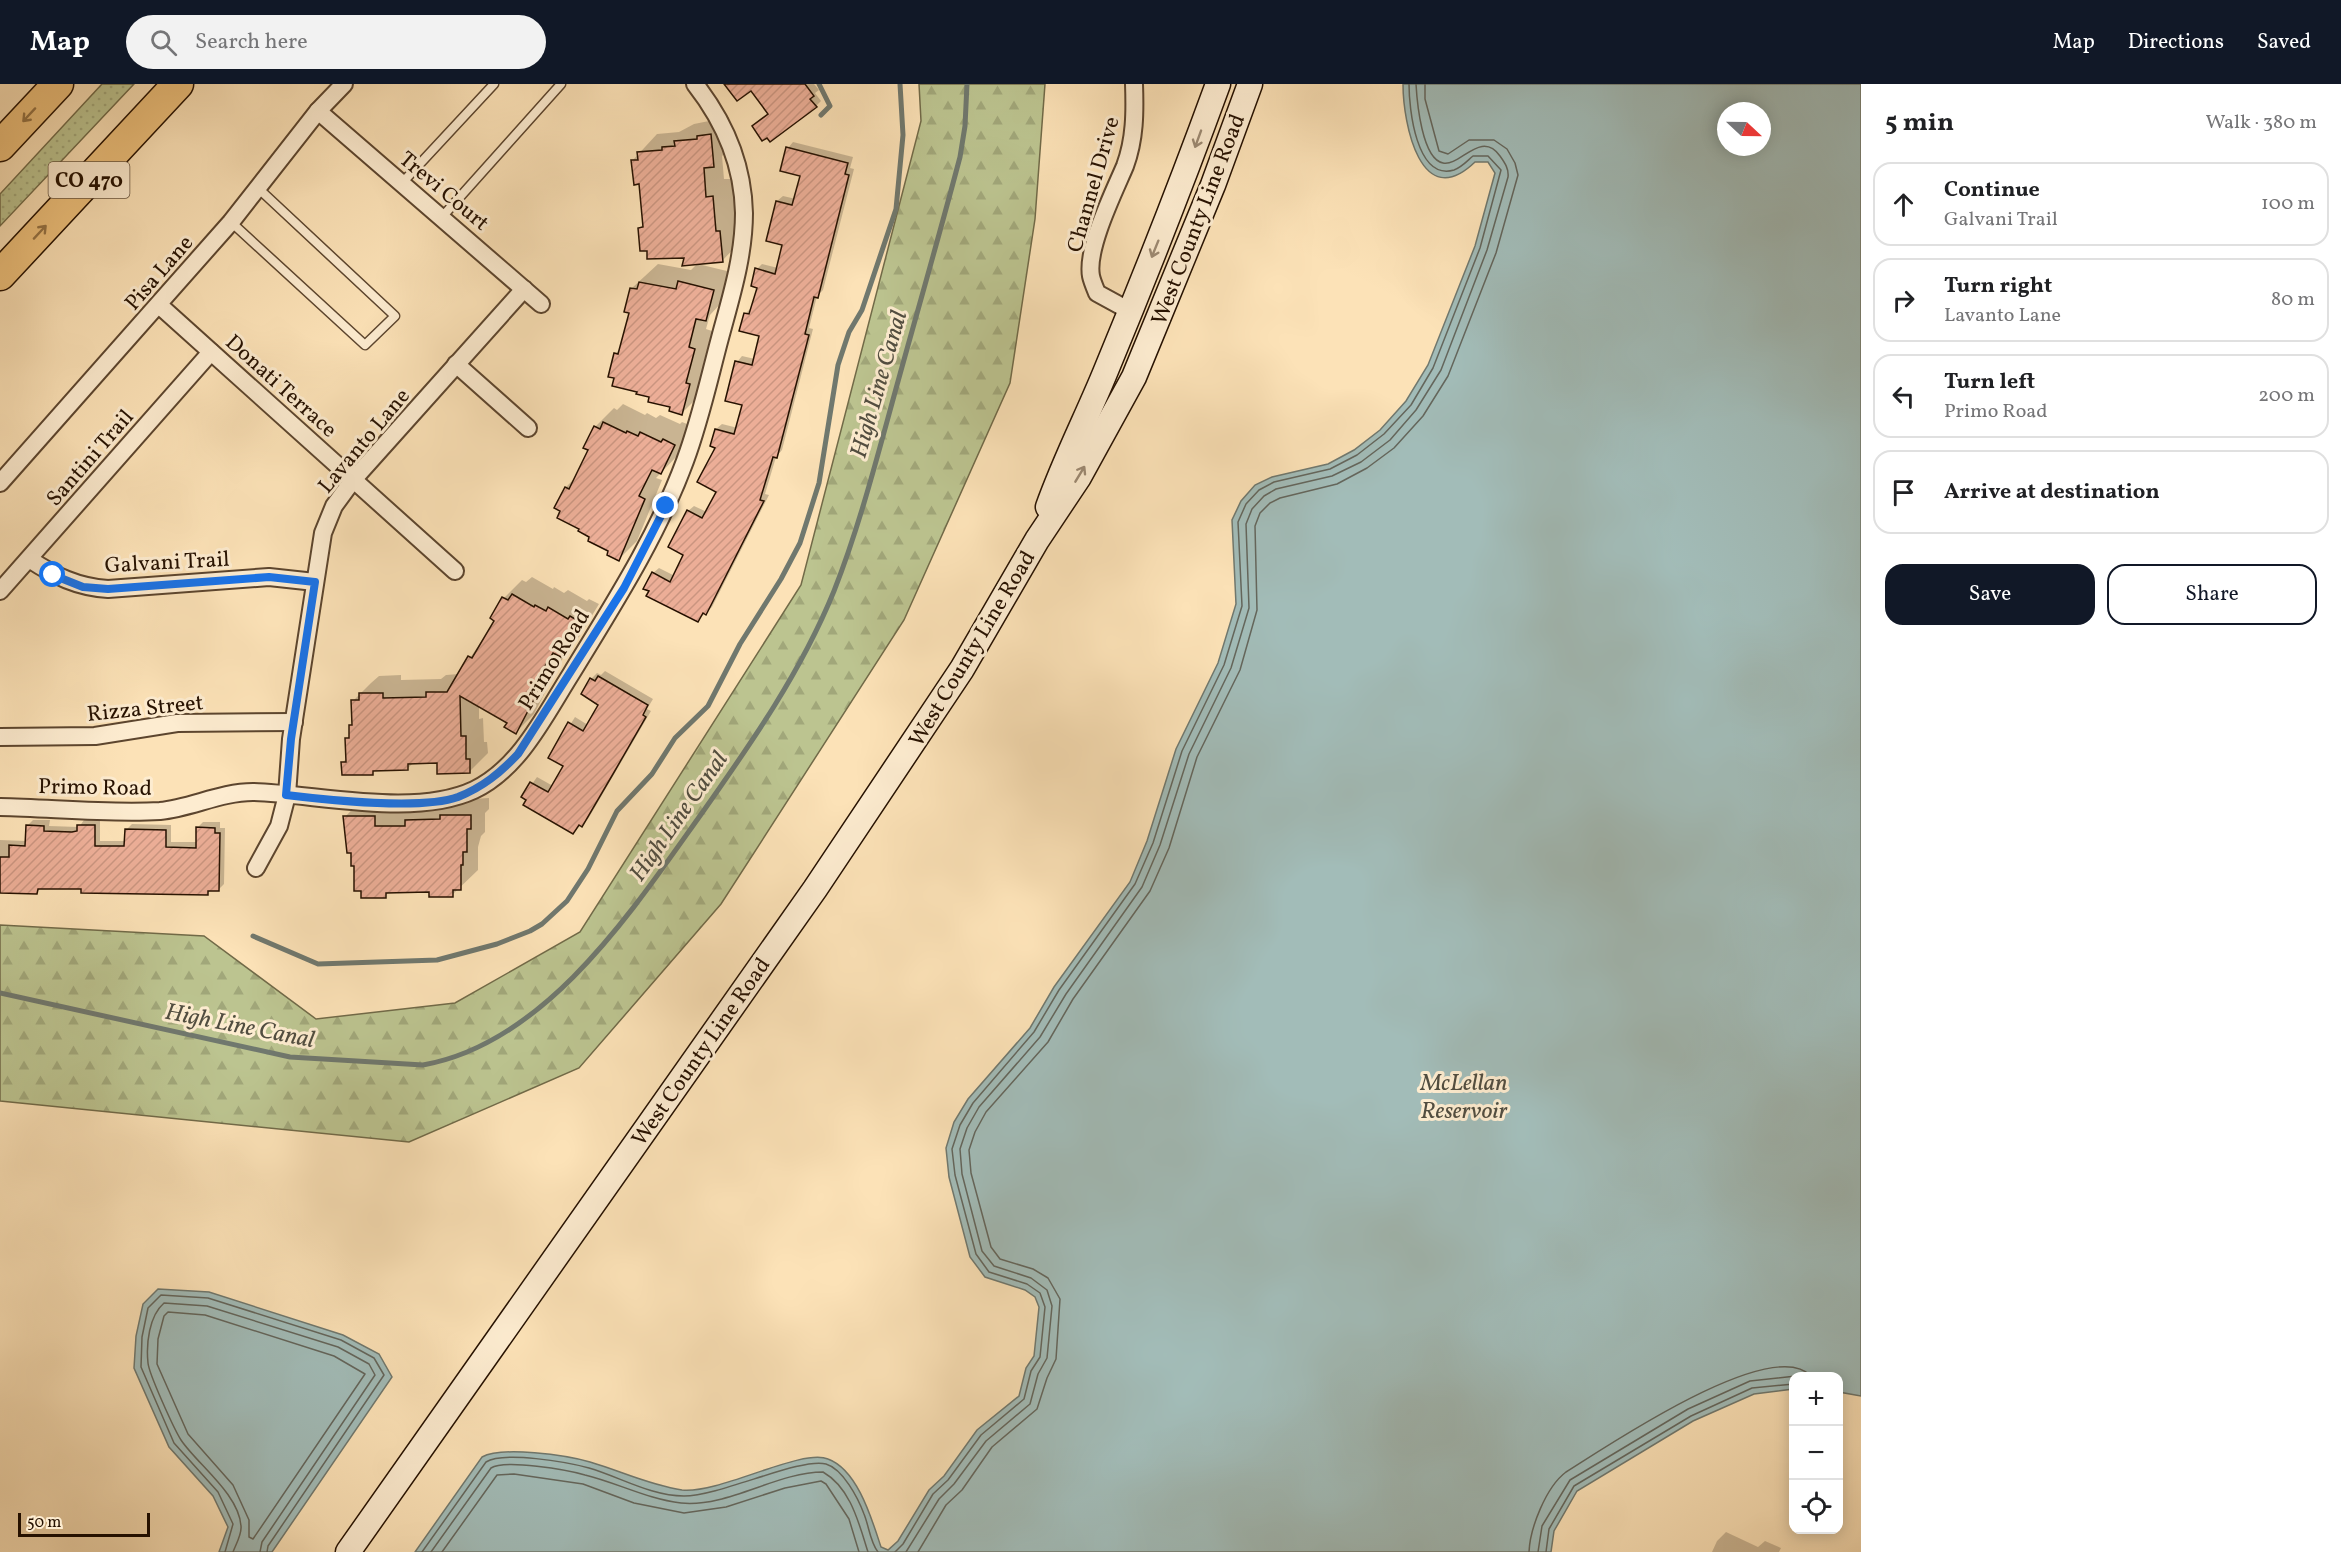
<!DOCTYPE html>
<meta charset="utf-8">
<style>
:root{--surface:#fff;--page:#f2f2f2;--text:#202124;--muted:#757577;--line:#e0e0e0;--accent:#111827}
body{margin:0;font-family:Vollkorn,serif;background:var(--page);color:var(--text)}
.controls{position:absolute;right:18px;bottom:18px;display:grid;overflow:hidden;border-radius:12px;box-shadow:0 3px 15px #0003}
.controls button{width:54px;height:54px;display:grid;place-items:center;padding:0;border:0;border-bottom:2px solid var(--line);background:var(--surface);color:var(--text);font:30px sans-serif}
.compass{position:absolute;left:1717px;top:18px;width:54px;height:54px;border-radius:50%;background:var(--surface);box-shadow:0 3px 15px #0003;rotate:112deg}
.scale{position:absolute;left:18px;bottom:15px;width:132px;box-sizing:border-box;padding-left:6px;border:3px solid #261100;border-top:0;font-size:16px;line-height:21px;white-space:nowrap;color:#261100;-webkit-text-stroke:4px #fdecd0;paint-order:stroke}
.stop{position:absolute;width:18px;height:18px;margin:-14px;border:4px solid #1a73e8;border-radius:50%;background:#fff}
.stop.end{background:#1a73e8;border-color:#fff;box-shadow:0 2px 6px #0008}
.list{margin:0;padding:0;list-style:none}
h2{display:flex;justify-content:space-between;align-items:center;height:78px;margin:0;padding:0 24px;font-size:26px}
h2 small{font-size:20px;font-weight:400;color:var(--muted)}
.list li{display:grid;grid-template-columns:39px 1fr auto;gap:18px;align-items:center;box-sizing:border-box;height:84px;margin:0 12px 12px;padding:0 12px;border:2px solid var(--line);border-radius:18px}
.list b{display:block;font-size:22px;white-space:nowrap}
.list p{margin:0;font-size:20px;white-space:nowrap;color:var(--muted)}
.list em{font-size:20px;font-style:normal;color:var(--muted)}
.actions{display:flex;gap:12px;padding:18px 24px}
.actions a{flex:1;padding:14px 0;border:2px solid var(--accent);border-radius:18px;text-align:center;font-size:21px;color:var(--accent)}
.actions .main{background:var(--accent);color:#fff}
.icon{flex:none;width:33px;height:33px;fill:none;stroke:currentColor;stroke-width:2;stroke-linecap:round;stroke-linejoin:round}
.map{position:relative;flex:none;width:1861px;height:1468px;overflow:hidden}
header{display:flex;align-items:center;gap:36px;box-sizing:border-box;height:84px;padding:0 30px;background:var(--accent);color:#fff}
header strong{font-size:28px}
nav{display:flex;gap:33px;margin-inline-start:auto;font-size:21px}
.search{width:420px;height:54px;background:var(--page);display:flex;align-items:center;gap:15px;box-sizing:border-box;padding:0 21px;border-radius:33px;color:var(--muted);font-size:22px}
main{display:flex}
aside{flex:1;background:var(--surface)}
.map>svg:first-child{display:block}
.grass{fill:url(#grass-dots);stroke:#716a48;stroke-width:1.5}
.forest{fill:url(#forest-firs);stroke:#716a48;stroke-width:1.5}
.water{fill:#a2bcb8;stroke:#70786e;stroke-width:1.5;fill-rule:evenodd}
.shadow{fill:#0003}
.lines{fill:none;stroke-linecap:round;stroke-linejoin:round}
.shore{stroke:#64665c;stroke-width:1.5}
.stream{stroke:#70786e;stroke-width:5}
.building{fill:url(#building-hatch);stroke:#261100;stroke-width:1.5}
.lane-casing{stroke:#5c452e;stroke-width:11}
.street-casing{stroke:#5c452e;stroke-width:20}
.secondary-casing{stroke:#261100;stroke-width:27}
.highway-casing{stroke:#261100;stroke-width:33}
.lane{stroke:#fdecd0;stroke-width:8}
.street{stroke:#fdecd0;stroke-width:16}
.secondary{stroke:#fdecd0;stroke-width:24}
.highway{stroke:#eec17c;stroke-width:30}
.oneway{stroke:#947244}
.oneway2{stroke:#9c8972}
.route{stroke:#1a73e8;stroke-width:8}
.labels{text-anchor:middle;stroke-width:6;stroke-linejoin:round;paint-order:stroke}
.shield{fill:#fdecd0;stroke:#66533e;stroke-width:1.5}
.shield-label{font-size:21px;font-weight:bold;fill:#261100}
.street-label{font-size:22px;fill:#261100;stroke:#fdecd0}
.water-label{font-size:24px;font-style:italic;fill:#514d40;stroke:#fdecd0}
</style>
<header>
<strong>Map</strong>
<div class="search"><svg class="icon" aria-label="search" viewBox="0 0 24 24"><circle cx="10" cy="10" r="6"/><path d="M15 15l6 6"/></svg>Search here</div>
<nav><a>Map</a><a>Directions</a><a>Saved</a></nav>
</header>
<main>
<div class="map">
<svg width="1861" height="1468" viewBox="0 0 1861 1468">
<defs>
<pattern id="grass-dots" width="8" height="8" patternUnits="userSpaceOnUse" patternTransform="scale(1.5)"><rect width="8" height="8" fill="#bcc490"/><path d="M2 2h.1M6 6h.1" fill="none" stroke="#a1a77a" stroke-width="1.8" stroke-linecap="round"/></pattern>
<pattern id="forest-firs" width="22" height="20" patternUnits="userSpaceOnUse" patternTransform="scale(1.5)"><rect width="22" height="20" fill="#bcc490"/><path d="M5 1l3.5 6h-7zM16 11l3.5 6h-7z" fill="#a1a77a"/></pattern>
<pattern id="building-hatch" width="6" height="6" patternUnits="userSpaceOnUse" patternTransform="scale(1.5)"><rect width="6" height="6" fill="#ecae97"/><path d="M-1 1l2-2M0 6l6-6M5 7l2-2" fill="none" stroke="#ca9580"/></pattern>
</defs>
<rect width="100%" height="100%" fill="#fce2b7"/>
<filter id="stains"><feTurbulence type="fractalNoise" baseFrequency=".00333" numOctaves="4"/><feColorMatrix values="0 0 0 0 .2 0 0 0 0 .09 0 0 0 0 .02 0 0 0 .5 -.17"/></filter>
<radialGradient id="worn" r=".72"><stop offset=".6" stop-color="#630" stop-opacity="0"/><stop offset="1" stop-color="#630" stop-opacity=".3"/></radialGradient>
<polygon class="grass" points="102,0 134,0 0,142 0,110"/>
<polygon class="forest" points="919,0 1045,0 1035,135 1010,299 904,536 721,820 579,984 409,1058 0,1017 0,841 204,852 316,935 455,919 580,848 801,501 921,37"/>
<g class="water">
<path d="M 1403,0 L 1861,0 L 1861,1312 L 1839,1308 L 1838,1292 L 1794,1292 L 1793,1305 L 1754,1310 L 1693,1337 L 1577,1407 L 1554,1447 L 1551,1468 L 415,1468 L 482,1373 C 502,1362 566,1371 590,1378 C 621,1387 649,1401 682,1406 C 720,1410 801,1364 828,1375 C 858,1386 872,1436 881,1463 L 888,1466 L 898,1457 L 929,1406 L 944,1392 L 977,1346 L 1019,1312 L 1026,1284 L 1034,1272 L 1039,1223 L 1035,1213 L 1025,1206 L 985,1193 L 970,1173 L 949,1093 L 946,1064 L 954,1038 L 968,1015 L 1030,944 L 1054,903 L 1130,798 L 1147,757 L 1176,665 L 1218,579 L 1236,520 L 1232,436 L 1241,417 L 1255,401 L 1272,393 L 1328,380 L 1354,366 L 1380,346 L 1406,317 L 1428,281 L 1475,162 L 1495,89 L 1488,78 L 1475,78 C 1421,130 1403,40 1403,0 ZM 1726,27 L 1762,27 L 1762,63 L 1726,63 Z"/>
<polygon points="158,1205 209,1208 343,1251 379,1270 392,1293 272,1468 219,1468 228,1443 213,1412 169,1363 134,1284 136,1252 143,1220"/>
</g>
<g class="shadow">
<polygon points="726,0 814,0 819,6 815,9 821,17 816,22 769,29 751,4"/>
<polygon points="729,33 731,63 722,72 724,95 731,95 740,158 722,177 698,180 731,188 723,217 710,231 706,245 712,247 703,281 707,282 700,311 682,329 651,312 615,270 622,264 631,228 632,204 658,180 691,186 698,179 686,172 648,165 639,144 644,140 640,99 633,76 657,50 679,48 694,40"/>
<polygon points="793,58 853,73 850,84 854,85 823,206 817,212 809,244 813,245 782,366 776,373 765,410 769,411 712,523 698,536 653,489 659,484 675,492 685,471 688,427 694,422 707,428 718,407 716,345 722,340 738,344 744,320 737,278 742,272 755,275 761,251 746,229 751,224 758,202 757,185 762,180 778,184 784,160 768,156 777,117 783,112 796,115 802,91 788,64"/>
<polygon points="623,320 645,331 647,329 656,334 660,331 680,340 682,338 692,342 679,370 656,394 662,396 637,457 619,475 591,452 559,434 566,403 576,393 590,365 585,363 595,343 614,324 617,326"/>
<polygon points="532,493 553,505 554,503 564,509 568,506 587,517 589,515 599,520 579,553 562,570 564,572 534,630 516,648 509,639 479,621 479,635 483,634 484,658 487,658 488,669 469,688 438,678 414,678 407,685 376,685 372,689 343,678 347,674 347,655 351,651 353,639 353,617 371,599 379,592 401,591 401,596 441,595 446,591 459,590 496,536 504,514 522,496 526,498"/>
<polygon points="605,587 653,615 647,625 651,627 588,735 573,748 523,713 537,693 553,702 565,682 550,673 575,633 588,641 601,620 591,595 597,589 601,591"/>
<polygon points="363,714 424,718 489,714 489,725 485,729 485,748 481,752 478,763 478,786 452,811 430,807 390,807 385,812 353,767 345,733"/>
<polygon points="33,736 50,736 49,742 79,743 84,736 100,736 100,757 126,757 126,746 132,740 171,741 171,758 197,758 197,744 203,738 220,738 220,744 225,744 224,800 218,806 211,806 207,810 83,804 41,804 37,808 0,807 0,739 0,756 27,757 27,742"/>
<polygon points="1726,1448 1758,1463 1765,1457 1781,1464 1779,1468 1712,1468 1717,1457"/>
</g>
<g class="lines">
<g class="shore">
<polygon points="168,1228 205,1231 334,1272 365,1290 253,1455 249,1453 249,1436 233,1401 188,1350 157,1280 158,1255 164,1232"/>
<polyline points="225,1468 233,1440 218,1408 174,1359 141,1283 142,1253 148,1224 161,1211 208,1214 341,1256 374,1274 384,1291 268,1462 267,1468"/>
<path d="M 233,1468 C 236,1460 242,1450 241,1442 C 239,1410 197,1380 181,1356 C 174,1345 149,1290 148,1279 C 146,1260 149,1232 164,1219 L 207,1222 L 338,1263 L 369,1280 L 375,1291 L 262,1458 L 260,1468"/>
<path d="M 422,1468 L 486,1378 C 504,1367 567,1378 589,1384 C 620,1393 651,1412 684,1412 C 720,1412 801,1373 826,1380 C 843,1385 858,1414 864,1430 C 869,1442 870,1458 878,1468"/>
<path d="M 431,1468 L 491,1384 C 505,1375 568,1386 585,1391 C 618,1399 647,1415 681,1419 C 727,1424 777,1388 823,1388 C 851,1404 859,1440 868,1468"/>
<polyline points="442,1468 497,1391 514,1390 583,1400 634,1419 684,1429 726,1423 785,1404 821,1397 826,1400 849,1435 859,1468"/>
<path d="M 895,1468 L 903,1460 L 933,1410 L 948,1396 L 981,1351 L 1024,1315 L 1031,1287 L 1040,1273 L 1045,1223 L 1040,1209 L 1027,1200 L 989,1188 L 976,1170 L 955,1091 L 952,1065 L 960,1041 L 973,1019 L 1034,948 L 1059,906 L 1135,800 L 1153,759 L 1182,667 L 1224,581 L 1242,522 L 1238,438 L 1246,420 L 1259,406 L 1274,398 L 1330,385 L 1357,371 L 1384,350 L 1411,321 L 1433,284 L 1480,164 L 1501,86 L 1488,72 L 1473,72 C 1467,77 1462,83 1454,86 C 1416,97 1409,24 1409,0"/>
<path d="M 906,1468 L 939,1415 L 954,1400 L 986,1357 L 1030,1320 L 1038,1290 L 1047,1274 L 1052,1222 L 1047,1206 L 1031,1194 L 994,1182 L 982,1167 L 962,1090 L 960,1065 L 967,1044 L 979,1023 L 1040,953 L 1066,910 L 1142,803 L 1160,761 L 1189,670 L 1231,584 L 1249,524 L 1246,440 L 1252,425 L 1264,412 L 1276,405 L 1332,392 L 1361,378 L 1390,356 L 1416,326 L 1441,286 L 1487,166 L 1508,93 C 1509,85 1505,79 1500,72 C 1481,45 1460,83 1443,79 C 1422,75 1417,18 1416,0"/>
<polyline points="918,1468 946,1421 962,1406 992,1363 1037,1325 1047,1294 1056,1275 1060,1215 1048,1194 1033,1185 1000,1175 991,1163 971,1089 969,1066 975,1048 986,1028 1048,958 1073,915 1150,807 1169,764 1197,673 1240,586 1257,526 1255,442 1260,429 1270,419 1280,414 1337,400 1367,384 1394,364 1423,332 1448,292 1496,169 1518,91 1515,79 1507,65 1494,56 1469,56 1448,70 1439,67 1425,15 1425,0"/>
<path d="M 1529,1468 C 1530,1444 1546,1403 1566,1388 C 1606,1363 1772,1250 1811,1292"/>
<polyline points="1538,1468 1542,1442 1570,1396 1688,1325 1750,1297 1796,1292"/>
<polyline points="1546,1468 1549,1445 1574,1402 1691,1332 1752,1304 1794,1300"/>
</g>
<g class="stream">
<polyline points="819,0 830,22 821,31"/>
<polyline points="253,852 318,880 437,876 497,860 530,847 542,840 567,817 588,785 617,727 652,690 675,654 708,622 740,560 781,495 800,459 819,399 838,281 849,248 862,226 896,125 903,51 900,0"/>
<path d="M 0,909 L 290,973 L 423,981 C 547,959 634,824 702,729 C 752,658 801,588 834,507 C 860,441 878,370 897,301 C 918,225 940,149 960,73 L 965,42 L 967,0"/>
</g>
</g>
<g class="building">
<polygon points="724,0 805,0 814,12 810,15 817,23 770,58 767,54 762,57 752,42 768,30 751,7 737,17"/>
<polygon points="711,50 714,83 704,84 706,113 713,112 716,147 720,147 723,178 682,182 684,174 647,175 647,167 640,167 638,144 643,143 639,100 634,101 631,76 638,76 637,68 662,66 662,63 675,62 674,57 697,55 697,52"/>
<polygon points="786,63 848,79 845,90 849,91 818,214 814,213 805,250 809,251 777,374 773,373 760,416 764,417 706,531 703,529 698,538 646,512 649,507 643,505 652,488 670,498 683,471 668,463 687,426 702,434 716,408 697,398 715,364 710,362 715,345 734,350 742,321 725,317 735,277 752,281 759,252 739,247 744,229 749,230 757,204 751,202 755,184 775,190 782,161 766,157 776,117 792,121 800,92 780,87"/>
<polygon points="678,197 714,206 706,237 696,235 689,263 695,265 686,299 690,300 682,331 669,327 670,323 648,318 649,313 636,310 637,308 612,302 614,294 608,293 614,269 618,270 629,229 624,228 630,204 637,205 639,198 676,205"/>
<polygon points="603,338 626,349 627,347 638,352 640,348 661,358 663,355 675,361 661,390 652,386 639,412 645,415 619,477 607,471 608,467 588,457 589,453 578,447 579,445 557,434 560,427 554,424 565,403 569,405 588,366 583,364 594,342 600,345"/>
<polygon points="512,510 534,523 535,521 546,527 548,523 568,535 570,532 582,539 561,573 553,569 542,587 547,590 516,650 504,643 507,639 460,612 461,652 466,652 466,675 470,675 470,689 437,690 437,679 408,680 408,686 373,687 373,691 342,691 341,678 346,678 345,654 349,654 349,641 352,641 351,616 359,616 359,609 383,609 383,614 426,613 426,608 447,608 468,572 472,574 494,537 490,534 502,513 508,516"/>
<polygon points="598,592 648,621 643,631 646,633 613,690 582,743 579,741 573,750 523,721 526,716 521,713 530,698 548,708 563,682 548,674 568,638 583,647 598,621 581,610 590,594 595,597"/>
<polygon points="440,731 471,731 471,745 467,745 467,768 463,768 463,781 461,781 461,806 453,806 453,813 429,813 429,808 386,809 386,814 361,814 361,807 354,807 354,782 351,782 351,769 347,769 343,732 375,732 375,742 405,742 405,736 440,735"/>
<polygon points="26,741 44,742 44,747 72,748 77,747 77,741 95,741 95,762 124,762 125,745 166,746 166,763 196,764 196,743 215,744 215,749 220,749 219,807 208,807 208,811 81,809 81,805 38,805 37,810 0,809 0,773 9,773 9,761 25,762"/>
</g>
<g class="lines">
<defs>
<g id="lane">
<polyline points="402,99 494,0"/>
<polyline points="442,133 561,0"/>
<polyline points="231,138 365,261 395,232 259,105"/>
</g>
<g id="street">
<polyline points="318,27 541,220"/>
<polyline points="159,221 455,487"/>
<path d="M 1130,227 L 1097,209 C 1095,204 1092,197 1091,192 C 1086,164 1114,108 1125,82 C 1135,55 1135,28 1134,0"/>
<polyline points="456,280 528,344"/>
<polyline points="0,399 231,138 318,27 344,0"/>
<path d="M 29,475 C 55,492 77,503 108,505 L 269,493 L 315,498"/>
<polyline points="0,507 211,268"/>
<polyline points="0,653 95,652 177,639 294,638"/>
<path d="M 0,723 C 52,724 107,730 160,727 C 191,724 221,708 253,708 C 318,710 414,734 474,706 C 520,684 545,631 571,590 C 613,521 657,453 685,377 C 700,337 709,295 720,254 C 731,213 744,172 744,129 C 743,81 724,37 695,0"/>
<polyline points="256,784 279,742 287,711 291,655 323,449 334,422 353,396 524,205"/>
</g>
<g id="secondary">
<path d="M 1048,423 C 1065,375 1088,331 1107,284 C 1146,190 1183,96 1218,0"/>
<polyline points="348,1468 815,805 962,585 1037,456 1079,393 1134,293 1213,101 1250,0"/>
</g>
<g id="highway">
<polyline points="0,62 58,0"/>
<polyline points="0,191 178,0"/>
</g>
</defs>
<use href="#lane" class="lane-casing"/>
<use href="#street" class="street-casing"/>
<use href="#secondary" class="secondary-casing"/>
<use href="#highway" class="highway-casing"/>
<use href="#lane" class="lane"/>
<use href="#street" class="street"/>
<use href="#secondary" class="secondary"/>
<use href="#highway" class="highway"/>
</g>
<defs><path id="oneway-shaft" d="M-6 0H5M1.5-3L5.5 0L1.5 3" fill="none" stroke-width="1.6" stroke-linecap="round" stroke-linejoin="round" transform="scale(1.5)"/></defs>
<g class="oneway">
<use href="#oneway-shaft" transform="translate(29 31) rotate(133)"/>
<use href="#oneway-shaft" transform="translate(40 148) rotate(-47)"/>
</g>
<g class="oneway2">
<use href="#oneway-shaft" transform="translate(1198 55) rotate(110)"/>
<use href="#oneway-shaft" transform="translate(1155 165) rotate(112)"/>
<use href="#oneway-shaft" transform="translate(1080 390) rotate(-59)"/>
</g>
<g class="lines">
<path class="route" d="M 53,491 L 83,503 L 108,505 L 269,493 L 315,498 L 291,655 L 286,711 C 327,716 422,726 458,713 C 483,703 500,689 518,670 L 624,504 L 666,422"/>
</g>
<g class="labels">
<rect class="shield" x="48.5" y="78" width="81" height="36" rx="4.5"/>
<g class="shield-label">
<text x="89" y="103">CO 470</text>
</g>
<g class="street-label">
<text transform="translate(1092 100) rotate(-74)" y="8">Channel Drive</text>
<text transform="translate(445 106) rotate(40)" y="8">Trevi Court</text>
<text transform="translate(1197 135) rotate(-69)" y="8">West County Line Road</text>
<text transform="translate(158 188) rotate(-49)" y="8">Pisa Lane</text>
<text transform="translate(282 301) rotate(42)" y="8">Donati Terrace</text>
<text transform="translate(363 356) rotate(-50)" y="8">Lavanto Lane</text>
<text transform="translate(89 373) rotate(-49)" y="8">Santini Trail</text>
<text transform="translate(167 477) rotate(-3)" y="8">Galvani Trail</text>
<text transform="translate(971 564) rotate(-59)" y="8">West County Line Road</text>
<text transform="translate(553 575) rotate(-58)" y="8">Primo Road</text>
<text transform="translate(145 623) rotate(-6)" y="8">Rizza Street</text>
<text transform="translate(95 702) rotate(1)" y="8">Primo Road</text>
<text transform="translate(700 967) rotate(-55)" y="8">West County Line Road</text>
</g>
<g class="water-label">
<text transform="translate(878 300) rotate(-74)" y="8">High Line Canal</text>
<text transform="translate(678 732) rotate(-55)" y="8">High Line Canal</text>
<text transform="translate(240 941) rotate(11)" y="8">High Line Canal</text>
<text x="1464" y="1006">McLellan<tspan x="1464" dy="28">Reservoir</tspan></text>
</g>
</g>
<rect width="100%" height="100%" filter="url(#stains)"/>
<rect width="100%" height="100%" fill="url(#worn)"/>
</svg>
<div class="controls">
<button>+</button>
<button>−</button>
<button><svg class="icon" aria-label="locate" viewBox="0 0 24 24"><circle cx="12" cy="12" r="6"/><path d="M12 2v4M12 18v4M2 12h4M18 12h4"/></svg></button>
</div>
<svg class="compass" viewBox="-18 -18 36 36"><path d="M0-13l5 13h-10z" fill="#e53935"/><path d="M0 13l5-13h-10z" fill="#757577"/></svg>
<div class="scale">50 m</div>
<div class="stop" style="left:53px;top:491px"></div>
<div class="stop end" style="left:666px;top:422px"></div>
</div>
<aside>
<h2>5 min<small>Walk · 380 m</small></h2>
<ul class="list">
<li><svg class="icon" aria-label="ahead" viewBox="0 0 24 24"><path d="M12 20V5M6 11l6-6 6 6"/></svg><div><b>Continue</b><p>Galvani Trail</p></div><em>100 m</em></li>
<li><svg class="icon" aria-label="right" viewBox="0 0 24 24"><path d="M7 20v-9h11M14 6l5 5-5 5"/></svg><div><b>Turn right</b><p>Lavanto Lane</p></div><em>80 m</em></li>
<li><svg class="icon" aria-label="left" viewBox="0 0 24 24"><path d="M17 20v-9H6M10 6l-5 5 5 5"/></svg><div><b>Turn left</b><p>Primo Road</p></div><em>200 m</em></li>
<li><svg class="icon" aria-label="arrive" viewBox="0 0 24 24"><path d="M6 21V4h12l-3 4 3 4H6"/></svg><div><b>Arrive at destination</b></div></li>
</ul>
<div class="actions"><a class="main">Save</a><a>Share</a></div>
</aside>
</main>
